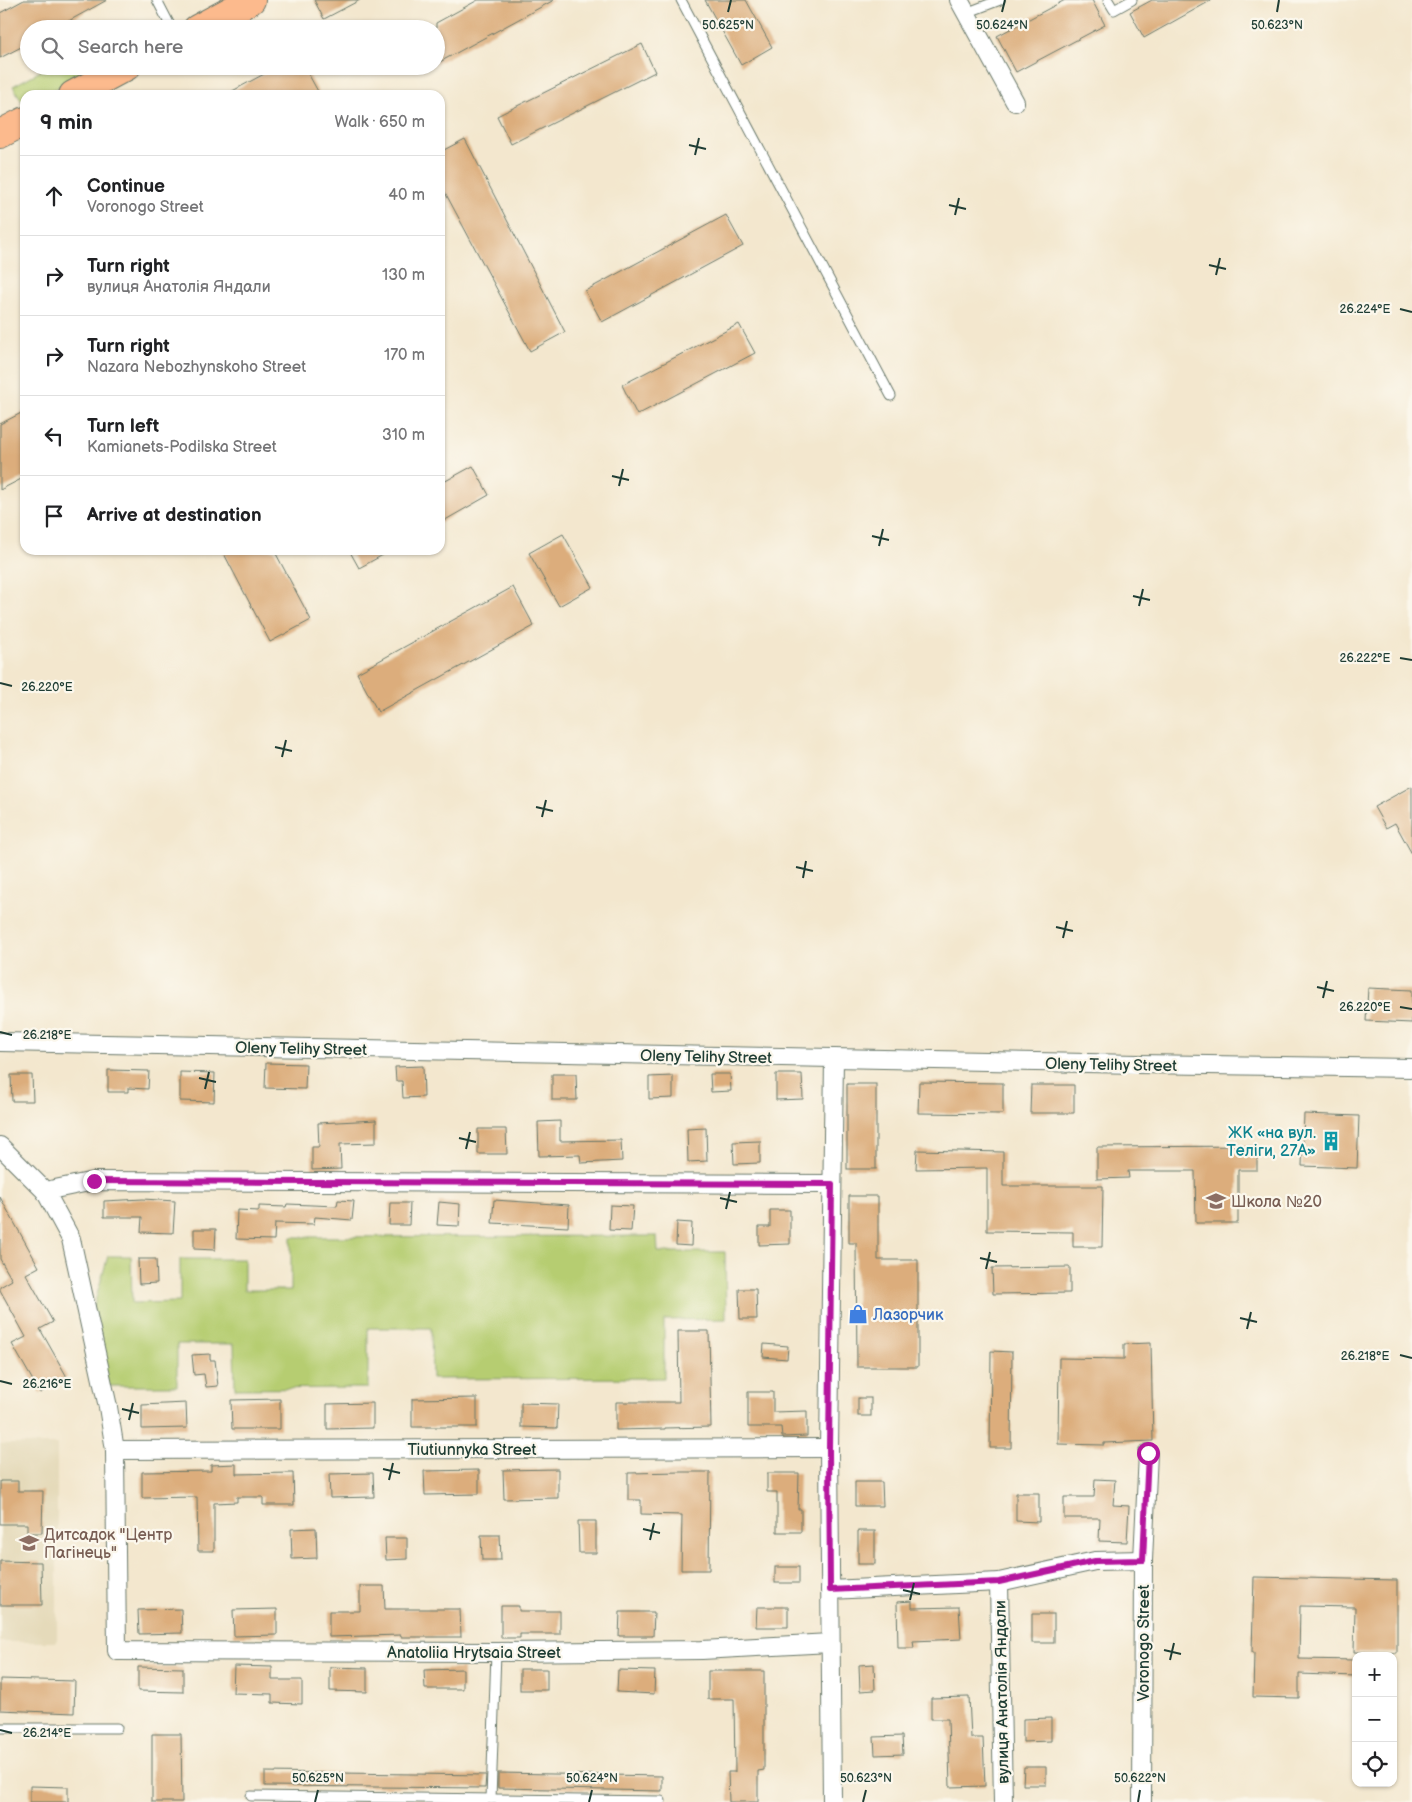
<!DOCTYPE html>
<meta charset="utf-8">
<style>
:root{--surface:#fff;--page:#f2f2f2;--text:#202124;--muted:#757577;--line:#e0e0e0}
body{margin:0;font-family:"Balsamiq Sans",sans-serif;background:var(--page);color:var(--text)}
.controls{position:absolute;right:15px;bottom:15px;display:grid;overflow:hidden;border-radius:10px;box-shadow:0 1px 4px #0004}
.controls button{width:45px;height:45px;display:grid;place-items:center;padding:0;border:0;border-bottom:1px solid var(--line);background:var(--surface);color:var(--text);font:25px sans-serif}
.stop{position:absolute;width:15px;height:15px;margin:-11px;border:4px solid #b5179e;border-radius:50%;background:#fff}
.stop.end{background:#b5179e;border-color:#fff;box-shadow:0 1px 5px #0008}
.list{margin:0;padding:0;list-style:none}
h2{display:flex;justify-content:space-between;align-items:center;height:65px;margin:0;padding:0 20px;font-size:21px}
h2 small{font-size:16px;font-weight:400;color:var(--muted)}
.list li{display:grid;grid-template-columns:32px 1fr auto;gap:15px;align-items:center;box-sizing:border-box;height:80px;padding:0 20px;border-top:1px solid var(--line)}
.list b{display:block;font-size:19px;white-space:nowrap}
.list p{margin:0;font-size:16px;white-space:nowrap;color:var(--muted)}
.list em{font-size:16px;font-style:normal;color:var(--muted)}
.icon{flex:none;width:28px;height:28px;fill:none;stroke:currentColor;stroke-width:2;stroke-linecap:round;stroke-linejoin:round}
.map{position:relative;flex:none;width:1412px;height:1802px;overflow:hidden}
.search{position:absolute;background:var(--surface);box-shadow:0 1px 4px #0004;left:20px;top:20px;width:425px;height:55px;display:flex;align-items:center;gap:12px;box-sizing:border-box;padding:0 18px;border-radius:28px;color:var(--muted);font-size:19px}
.panel{position:absolute;background:var(--surface);box-shadow:0 1px 4px #0004;left:20px;top:90px;width:425px;height:465px;border-radius:15px}
.map>svg:first-child{display:block}
.built{fill:#e5daba}
.green{fill:#b6cd71;stroke:#6a8552}
.building{fill:#dcad7b}
.lines{fill:none;stroke-linecap:round;stroke-linejoin:round}
.lane-casing{stroke:#69786a;stroke-width:11}
.street-casing{stroke:#69786a;stroke-width:20}
.primary-casing{stroke:#69786a;stroke-width:30}
.lane{stroke:#fff;stroke-width:9}
.street{stroke:#fff;stroke-width:18}
.primary{stroke:#fcba8d;stroke-width:28}
.route{stroke:#b5179e;stroke-width:6}
.ticks{fill:none;stroke:#1f3d34;stroke-width:2}
.labels{text-anchor:middle;stroke-width:4.5;stroke-linejoin:round;paint-order:stroke}
.street-label{font-size:16px;fill:#1f3d34;stroke:#fbf7ec}
.culture-label{font-size:16px;fill:#0d838f;stroke:#fbf7ec;text-anchor:end}
.education-label{font-size:16px;fill:#785e54;stroke:#fbf7ec;text-anchor:start}
.shop-label{font-size:16px;fill:#366cbe;stroke:#fbf7ec;text-anchor:start}
.ticks-label{font-size:12px;text-anchor:middle;fill:#1f3d34;stroke:#fbf7ec;stroke-width:4.5;stroke-linejoin:round;paint-order:stroke}
</style>
<div class="map">
<svg width="1412" height="1802" viewBox="0 0 1412 1802">
<rect width="100%" height="100%" fill="#fbf7ec"/>
<filter id="ink" filterUnits="userSpaceOnUse"><feTurbulence type="fractalNoise" baseFrequency=".02" numOctaves="2"/><feDisplacementMap in="SourceGraphic" scale="10" xChannelSelector="R" yChannelSelector="G"/><feConvolveMatrix kernelMatrix="1 2 1 2 8 2 1 2 1" color-interpolation-filters="sRGB"/></filter>
<filter id="wash" filterUnits="userSpaceOnUse"><feTurbulence type="fractalNoise" baseFrequency=".0096" numOctaves="4" result="noise"/><feDisplacementMap in="SourceGraphic" scale="20" xChannelSelector="R" yChannelSelector="G"/><feGaussianBlur stdDeviation="1.12" result="paint"/><feColorMatrix in="noise" values="0 0 0 0 0 0 0 0 0 0 0 0 0 0 0 0 0 1.4 0 .05"/><feComposite in="paint" operator="in"/></filter>
<g filter="url(#wash)">
<rect width="100%" height="100%" fill="#f3e7ce"/>
<rect class="built" x="0" y="1444" width="57" height="198"/>
<g class="green">
<polygon points="50,66 98,66 44,95 25,95 24,105 13,86"/>
<polygon points="657,1236 658,1252 725,1252 726,1319 664,1320 664,1378 432,1379 431,1328 368,1328 368,1388 235,1389 234,1344 177,1344 177,1386 108,1386 92,1312 108,1256 131,1256 132,1303 180,1302 180,1259 244,1259 244,1290 291,1290 291,1237"/>
</g>
<g id="blocks">
<g class="building">
<polygon points="24,0 107,0 54,29 29,29 29,43 0,58 0,13"/>
<polygon points="314,0 360,0 324,19"/>
<polygon points="478,0 554,0 436,64 436,23"/>
<polygon points="705,0 746,0 772,47 741,65"/>
<polygon points="1065,0 1092,0 1105,25 1016,72 997,36"/>
<polygon points="1152,0 1212,0 1144,38 1130,12"/>
<polygon points="642,44 655,72 511,144 497,116"/>
<polygon points="279,66 304,66 320,95 225,95"/>
<polygon points="465,139 565,332 530,351 440,183 440,152"/>
<polygon points="726,215 743,246 602,322 585,291"/>
<polygon points="739,324 755,353 637,415 622,385"/>
<polygon points="25,411 25,477 0,490 0,424"/>
<polygon points="473,466 489,495 440,523 440,484"/>
<polygon points="563,534 593,587 559,606 529,553"/>
<polygon points="222,550 274,550 311,620 270,642"/>
<polygon points="349,550 392,550 359,568"/>
<polygon points="513,587 534,626 378,712 357,673"/>
<polygon points="1412,786 1412,854 1395,823 1386,828 1374,807"/>
<polygon points="1368,988 1412,990 1412,1023 1366,1021"/>
<polygon points="266,1063 306,1064 305,1089 265,1088"/>
<polygon points="423,1066 424,1097 403,1098 402,1081 396,1081 395,1067"/>
<polygon points="108,1070 149,1071 148,1089 128,1088 128,1092 108,1092"/>
<polygon points="180,1072 215,1073 214,1102 180,1101"/>
<polygon points="552,1074 576,1074 577,1100 552,1100"/>
<polygon points="710,1074 730,1074 731,1091 711,1092"/>
<polygon points="776,1074 802,1074 803,1099 776,1100"/>
<polygon points="11,1075 32,1075 33,1101 12,1101"/>
<polygon points="673,1076 673,1098 649,1099 649,1077"/>
<polygon points="919,1082 1003,1083 1003,1114 918,1113"/>
<rect x="847" y="1084" width="29" height="85"/>
<polygon points="1031,1085 1074,1085 1074,1113 1030,1113"/>
<polygon points="1304,1114 1359,1116 1357,1168 1302,1166"/>
<polygon points="376,1120 376,1143 340,1144 341,1169 312,1170 312,1147 319,1147 318,1123"/>
<polygon points="560,1121 560,1141 621,1140 622,1161 581,1163 580,1155 539,1156 538,1122"/>
<polygon points="706,1128 707,1161 688,1162 687,1129"/>
<polygon points="478,1129 506,1129 507,1154 478,1154"/>
<polygon points="760,1141 760,1163 734,1164 733,1142"/>
<polygon points="1257,1146 1257,1170 1238,1170 1238,1223 1196,1223 1195,1171 1128,1171 1129,1178 1097,1179 1097,1147"/>
<polygon points="917,1150 1003,1152 1003,1186 1103,1186 1102,1247 1073,1247 1073,1232 987,1231 987,1168 916,1169"/>
<polygon points="849,1196 878,1196 878,1260 918,1260 918,1367 857,1367 856,1243 849,1243"/>
<polygon points="0,1197 39,1267 26,1274 53,1322 40,1329 67,1377 40,1393 12,1344 26,1337 0,1290 0,1287 12,1280 0,1259"/>
<polygon points="143,1199 175,1201 173,1233 141,1232 142,1217 104,1217 104,1201"/>
<polygon points="338,1200 354,1201 352,1220 315,1217 314,1224 275,1223 274,1240 236,1239 237,1210 259,1211 259,1206 286,1207 287,1204 337,1206"/>
<polygon points="494,1200 569,1205 568,1227 492,1223"/>
<polygon points="439,1202 460,1204 459,1226 437,1225"/>
<polygon points="390,1203 410,1203 409,1225 389,1225"/>
<polygon points="610,1205 633,1206 631,1231 609,1230"/>
<polygon points="770,1210 790,1210 790,1244 759,1245 759,1227 770,1227"/>
<polygon points="677,1222 692,1223 691,1246 676,1245"/>
<polygon points="194,1229 216,1229 215,1250 194,1249"/>
<polygon points="138,1259 156,1259 157,1283 139,1284"/>
<polygon points="1070,1267 1070,1293 993,1294 992,1268"/>
<polygon points="739,1289 756,1289 757,1319 740,1319"/>
<polygon points="678,1331 709,1331 711,1427 665,1428 665,1429 616,1430 616,1402 679,1402"/>
<polygon points="1151,1343 1153,1441 1104,1443 1104,1445 1058,1444 1059,1358 1124,1359 1124,1344"/>
<polygon points="764,1344 788,1346 787,1359 763,1357"/>
<polygon points="991,1351 1012,1352 1011,1448 990,1448"/>
<polygon points="210,1354 210,1360 215,1360 218,1386 206,1387 204,1374 194,1375 192,1355"/>
<polygon points="748,1392 773,1392 773,1412 807,1411 807,1436 782,1437 781,1427 748,1427"/>
<polygon points="477,1398 477,1427 412,1427 412,1399"/>
<rect x="858" y="1398" width="13" height="18"/>
<polygon points="280,1399 280,1429 232,1429 231,1400"/>
<polygon points="186,1403 187,1428 142,1429 142,1405"/>
<polygon points="373,1403 373,1428 327,1429 327,1404"/>
<polygon points="521,1403 558,1404 557,1428 521,1427"/>
<polygon points="236,1464 236,1474 293,1473 294,1505 263,1505 263,1497 237,1497 237,1502 214,1503 214,1551 198,1551 197,1497 142,1498 142,1472 211,1471 211,1465"/>
<polygon points="558,1469 558,1498 504,1499 503,1470"/>
<polygon points="479,1470 479,1494 425,1495 424,1471"/>
<polygon points="682,1472 710,1472 709,1570 681,1570 682,1515 641,1514 641,1500 628,1500 628,1473"/>
<polygon points="373,1473 374,1497 330,1498 329,1474"/>
<polygon points="767,1473 799,1473 798,1509 801,1509 801,1532 777,1532 777,1492 767,1492"/>
<polygon points="1095,1479 1115,1480 1113,1505 1129,1506 1127,1542 1099,1541 1100,1518 1064,1518 1064,1497 1094,1497"/>
<polygon points="0,1481 18,1481 18,1491 43,1491 42,1533 27,1533 27,1524 0,1524"/>
<polygon points="855,1482 882,1482 883,1506 855,1506"/>
<polygon points="1016,1493 1039,1493 1039,1522 1016,1521"/>
<polygon points="578,1521 596,1521 596,1553 579,1553"/>
<polygon points="316,1528 317,1558 292,1559 291,1529"/>
<rect x="858" y="1531" width="17" height="33"/>
<polygon points="481,1535 500,1535 501,1560 482,1560"/>
<polygon points="385,1538 407,1538 407,1559 386,1560"/>
<polygon points="0,1561 41,1562 42,1605 0,1605"/>
<rect x="775" y="1567" width="24" height="16"/>
<polygon points="1254,1577 1397,1580 1397,1653 1354,1652 1355,1607 1300,1606 1299,1659 1356,1660 1356,1676 1299,1674 1299,1698 1253,1697 1254,1652 1252,1652"/>
<polygon points="360,1586 384,1586 385,1609 460,1609 461,1637 401,1637 401,1635 329,1637 329,1611 360,1611"/>
<polygon points="912,1601 912,1608 959,1607 961,1639 913,1641 914,1648 898,1648 897,1602"/>
<polygon points="501,1606 519,1606 519,1611 560,1611 560,1634 520,1634 520,1638 501,1638"/>
<polygon points="757,1607 788,1607 788,1627 756,1627"/>
<polygon points="181,1609 182,1633 139,1634 138,1610"/>
<polygon points="277,1609 277,1635 234,1636 233,1610"/>
<polygon points="620,1612 654,1612 653,1636 619,1636"/>
<rect x="1032" y="1614" width="22" height="29"/>
<polygon points="874,1664 875,1690 860,1691 859,1665"/>
<polygon points="234,1666 272,1667 272,1680 302,1680 302,1704 272,1703 272,1694 233,1693"/>
<polygon points="138,1667 183,1668 183,1692 138,1691"/>
<polygon points="330,1667 367,1668 367,1692 330,1691"/>
<polygon points="463,1669 463,1689 425,1689 424,1670"/>
<rect x="520" y="1669" width="27" height="21"/>
<polygon points="618,1670 655,1671 654,1694 617,1692"/>
<polygon points="708,1671 764,1671 764,1770 758,1771 758,1802 729,1802 728,1772 735,1772 734,1699 708,1699"/>
<polygon points="0,1679 75,1681 74,1713 0,1710"/>
<polygon points="969,1697 971,1738 983,1738 985,1786 950,1787 948,1719 931,1719 931,1698"/>
<polygon points="1051,1718 1051,1741 1023,1742 1023,1719"/>
<polygon points="152,1734 181,1734 182,1802 152,1802"/>
<polygon points="902,1736 903,1754 875,1755 874,1737"/>
<polygon points="1024,1767 1046,1767 1046,1785 1023,1785"/>
<polygon points="265,1772 486,1775 485,1788 265,1786"/>
<polygon points="498,1773 662,1776 662,1791 498,1788"/>
<polygon points="30,1786 68,1787 68,1802 30,1802"/>
</g>
</g>
</g>
<g filter="url(#ink)">
<use href="#blocks" fill-opacity="0" stroke="#69786a" stroke-width="1"/>
<g class="lines">
<defs>
<g id="lane">
<polyline points="157,0 172,29"/>
<polyline points="681,0 891,396"/>
<polyline points="1108,0 1114,10 1132,0"/>
<polyline points="966,13 1000,0"/>
<polyline points="0,1728 117,1728"/>
<polyline points="251,1796 661,1801"/>
<polyline points="491,1799 496,1652"/>
</g>
<g id="street">
<polyline points="959,0 1015,102"/>
<polyline points="0,1042 1138,1064 1412,1068"/>
<polyline points="0,1146 45,1191 71,1239 108,1407 115,1450 117,1651 496,1652 702,1650 830,1643"/>
<polyline points="45,1191 94,1181 832,1184"/>
<polyline points="115,1450 829,1448"/>
<polyline points="999,1582 1003,1802"/>
<polyline points="830,1590 999,1582 1095,1561 1143,1560"/>
<polyline points="832,1802 829,1448 834,1058"/>
<polyline points="1142,1802 1143,1560 1148,1453"/>
</g>
<g id="primary">
<polyline points="197,29 251,0"/>
<polyline points="73,95 127,66"/>
<polyline points="0,134 25,121"/>
</g>
</defs>
<use href="#lane" class="lane-casing"/>
<use href="#street" class="street-casing"/>
<use href="#primary" class="primary-casing"/>
<use href="#lane" class="lane"/>
<use href="#street" class="street"/>
<use href="#primary" class="primary"/>
</g>
</g>
<g class="lines" filter="url(#ink)">
<polyline class="route" points="94,1181 832,1184 829,1448 830,1590 999,1582 1095,1561 1143,1560 1148,1453"/>
</g>
<path class="ticks" d="M 728,12 L 731,0M 1002,12 L 1005,0M 1277,12 L 1279,0M 689,145 L 706,149M 695,155 L 699,138M 949,205 L 966,209M 955,215 L 959,198M 1209,265 L 1226,269M 1216,275 L 1220,258M 1400,309 L 1412,312M 612,476 L 629,480M 619,486 L 623,469M 872,536 L 889,540M 879,546 L 883,529M 1133,596 L 1150,600M 1139,606 L 1143,589M 1400,658 L 1412,660M 0,683 L 12,686M 275,747 L 292,751M 282,757 L 286,740M 536,807 L 553,811M 542,817 L 546,800M 796,867 L 813,871M 803,878 L 806,861M 1056,927 L 1073,931M 1063,938 L 1067,921M 1317,987 L 1334,991M 1323,998 L 1327,981M 1400,1007 L 1412,1009M 0,1032 L 12,1035M 199,1078 L 216,1082M 205,1089 L 209,1072M 459,1138 L 476,1142M 466,1149 L 470,1132M 720,1198 L 737,1202M 726,1209 L 730,1192M 980,1258 L 997,1262M 986,1269 L 990,1252M 1240,1318 L 1257,1322M 1247,1329 L 1251,1312M 1400,1355 L 1412,1358M 0,1381 L 12,1384M 122,1409 L 139,1413M 129,1420 L 133,1403M 383,1469 L 400,1473M 389,1480 L 393,1463M 643,1529 L 660,1533M 650,1540 L 654,1523M 903,1590 L 920,1594M 910,1600 L 914,1583M 1164,1650 L 1181,1654M 1170,1660 L 1174,1643M 0,1730 L 12,1733M 315,1802 L 318,1790M 589,1802 L 592,1790M 863,1802 L 866,1790M 1138,1802 L 1140,1790"/>
<defs>
<symbol id="building-bare" viewBox="-9 -9 18 18"><path d="M-4-6H4V6H1V3H-1V6H-4ZM-2.5-4.3h1.7v1.8h-1.7ZM.8-4.3h1.7v1.8H.8ZM-2.5-1h1.7V.8h-1.7ZM.8-1h1.7V.8H.8Z" fill="#0f9aa8" stroke="#fbf7ec" stroke-width="2.5" paint-order="stroke"/></symbol>
<symbol id="school-bare" viewBox="-9 -9 18 18"><path d="M0-5L7-2L0 1L-7-2ZM-4 1L0 2.5L4 1V4Q0 6-4 4Z" fill="#8d6e63" stroke="#fbf7ec" stroke-width="2.5" paint-order="stroke"/></symbol>
<symbol id="shop-bare" viewBox="-9 -9 18 18"><path d="M-5-2.5h2.3a2.7 3.5 0 0 1 5.4 0H5L5.5 6h-11ZM-1.5-2.5h3a1.5 2.3 0 0 0-3 0Z" fill="#3f7fe0" stroke="#fbf7ec" stroke-width="2.5" paint-order="stroke"/></symbol>
</defs>
<g fill-rule="evenodd">
<use href="#building-bare" x="1317" y="1127" width="28" height="28"/>
<use href="#school-bare" x="1202" y="1187" width="28" height="28"/>
<use href="#shop-bare" x="844" y="1300" width="28" height="28"/>
<use href="#school-bare" x="15" y="1529" width="28" height="28"/>
</g>
<g class="labels">
<g class="street-label">
<text transform="translate(301 1048) rotate(1)" y="6">Oleny Telihy Street</text>
<text transform="translate(706 1056) rotate(1)" y="6">Oleny Telihy Street</text>
<text transform="translate(1111 1064) rotate(1)" y="6">Oleny Telihy Street</text>
<text x="472" y="1455">Tiutiunnyka Street</text>
<text transform="translate(1143 1643) rotate(-90)" y="6">Voronogo Street</text>
<text x="474" y="1658">Anatoliia Hrytsaia Street</text>
<text transform="translate(1001 1692) rotate(-91)" y="6">вулиця Анатолія Яндали</text>
</g>
<g class="culture-label">
<text x="1316" y="1138">ЖК «на вул.<tspan x="1316" dy="18">Теліги, 27А»</tspan></text>
</g>
<g class="education-label">
<text x="1231" y="1207">Школа №20</text>
<text x="44" y="1540">Дитсадок "Центр<tspan x="44" dy="18">Пагінець"</tspan></text>
</g>
<g class="shop-label">
<text x="873" y="1320">Лазорчик</text>
</g>
</g>
<g class="ticks-label">
<text x="728" y="29">50.625°N</text>
<text x="1002" y="29">50.624°N</text>
<text x="1277" y="29">50.623°N</text>
<text x="1365" y="313">26.224°E</text>
<text x="1365" y="662">26.222°E</text>
<text x="47" y="691">26.220°E</text>
<text x="1365" y="1011">26.220°E</text>
<text x="47" y="1039">26.218°E</text>
<text x="1365" y="1360">26.218°E</text>
<text x="47" y="1388">26.216°E</text>
<text x="47" y="1737">26.214°E</text>
<text x="318" y="1782">50.625°N</text>
<text x="592" y="1782">50.624°N</text>
<text x="866" y="1782">50.623°N</text>
<text x="1140" y="1782">50.622°N</text>
</g>
</svg>
<div class="controls">
<button>+</button>
<button>−</button>
<button><svg class="icon" aria-label="locate" viewBox="0 0 24 24"><circle cx="12" cy="12" r="6"/><path d="M12 2v4M12 18v4M2 12h4M18 12h4"/></svg></button>
</div>
<div class="stop" style="left:1148px;top:1453px"></div>
<div class="stop end" style="left:94px;top:1181px"></div>
<div class="search"><svg class="icon" aria-label="search" viewBox="0 0 24 24"><circle cx="10" cy="10" r="6"/><path d="M15 15l6 6"/></svg>Search here</div>
<section class="panel">
<h2>9 min<small>Walk · 650 m</small></h2>
<ul class="list">
<li><svg class="icon" aria-label="ahead" viewBox="0 0 24 24"><path d="M12 20V5M6 11l6-6 6 6"/></svg><div><b>Continue</b><p>Voronogo Street</p></div><em>40 m</em></li>
<li><svg class="icon" aria-label="right" viewBox="0 0 24 24"><path d="M7 20v-9h11M14 6l5 5-5 5"/></svg><div><b>Turn right</b><p>вулиця Анатолія Яндали</p></div><em>130 m</em></li>
<li><svg class="icon" aria-label="right" viewBox="0 0 24 24"><path d="M7 20v-9h11M14 6l5 5-5 5"/></svg><div><b>Turn right</b><p>Nazara Nebozhynskoho Street</p></div><em>170 m</em></li>
<li><svg class="icon" aria-label="left" viewBox="0 0 24 24"><path d="M17 20v-9H6M10 6l-5 5 5 5"/></svg><div><b>Turn left</b><p>Kamianets-Podilska Street</p></div><em>310 m</em></li>
<li><svg class="icon" aria-label="arrive" viewBox="0 0 24 24"><path d="M6 21V4h12l-3 4 3 4H6"/></svg><div><b>Arrive at destination</b></div></li>
</ul>
</section>
</div>
